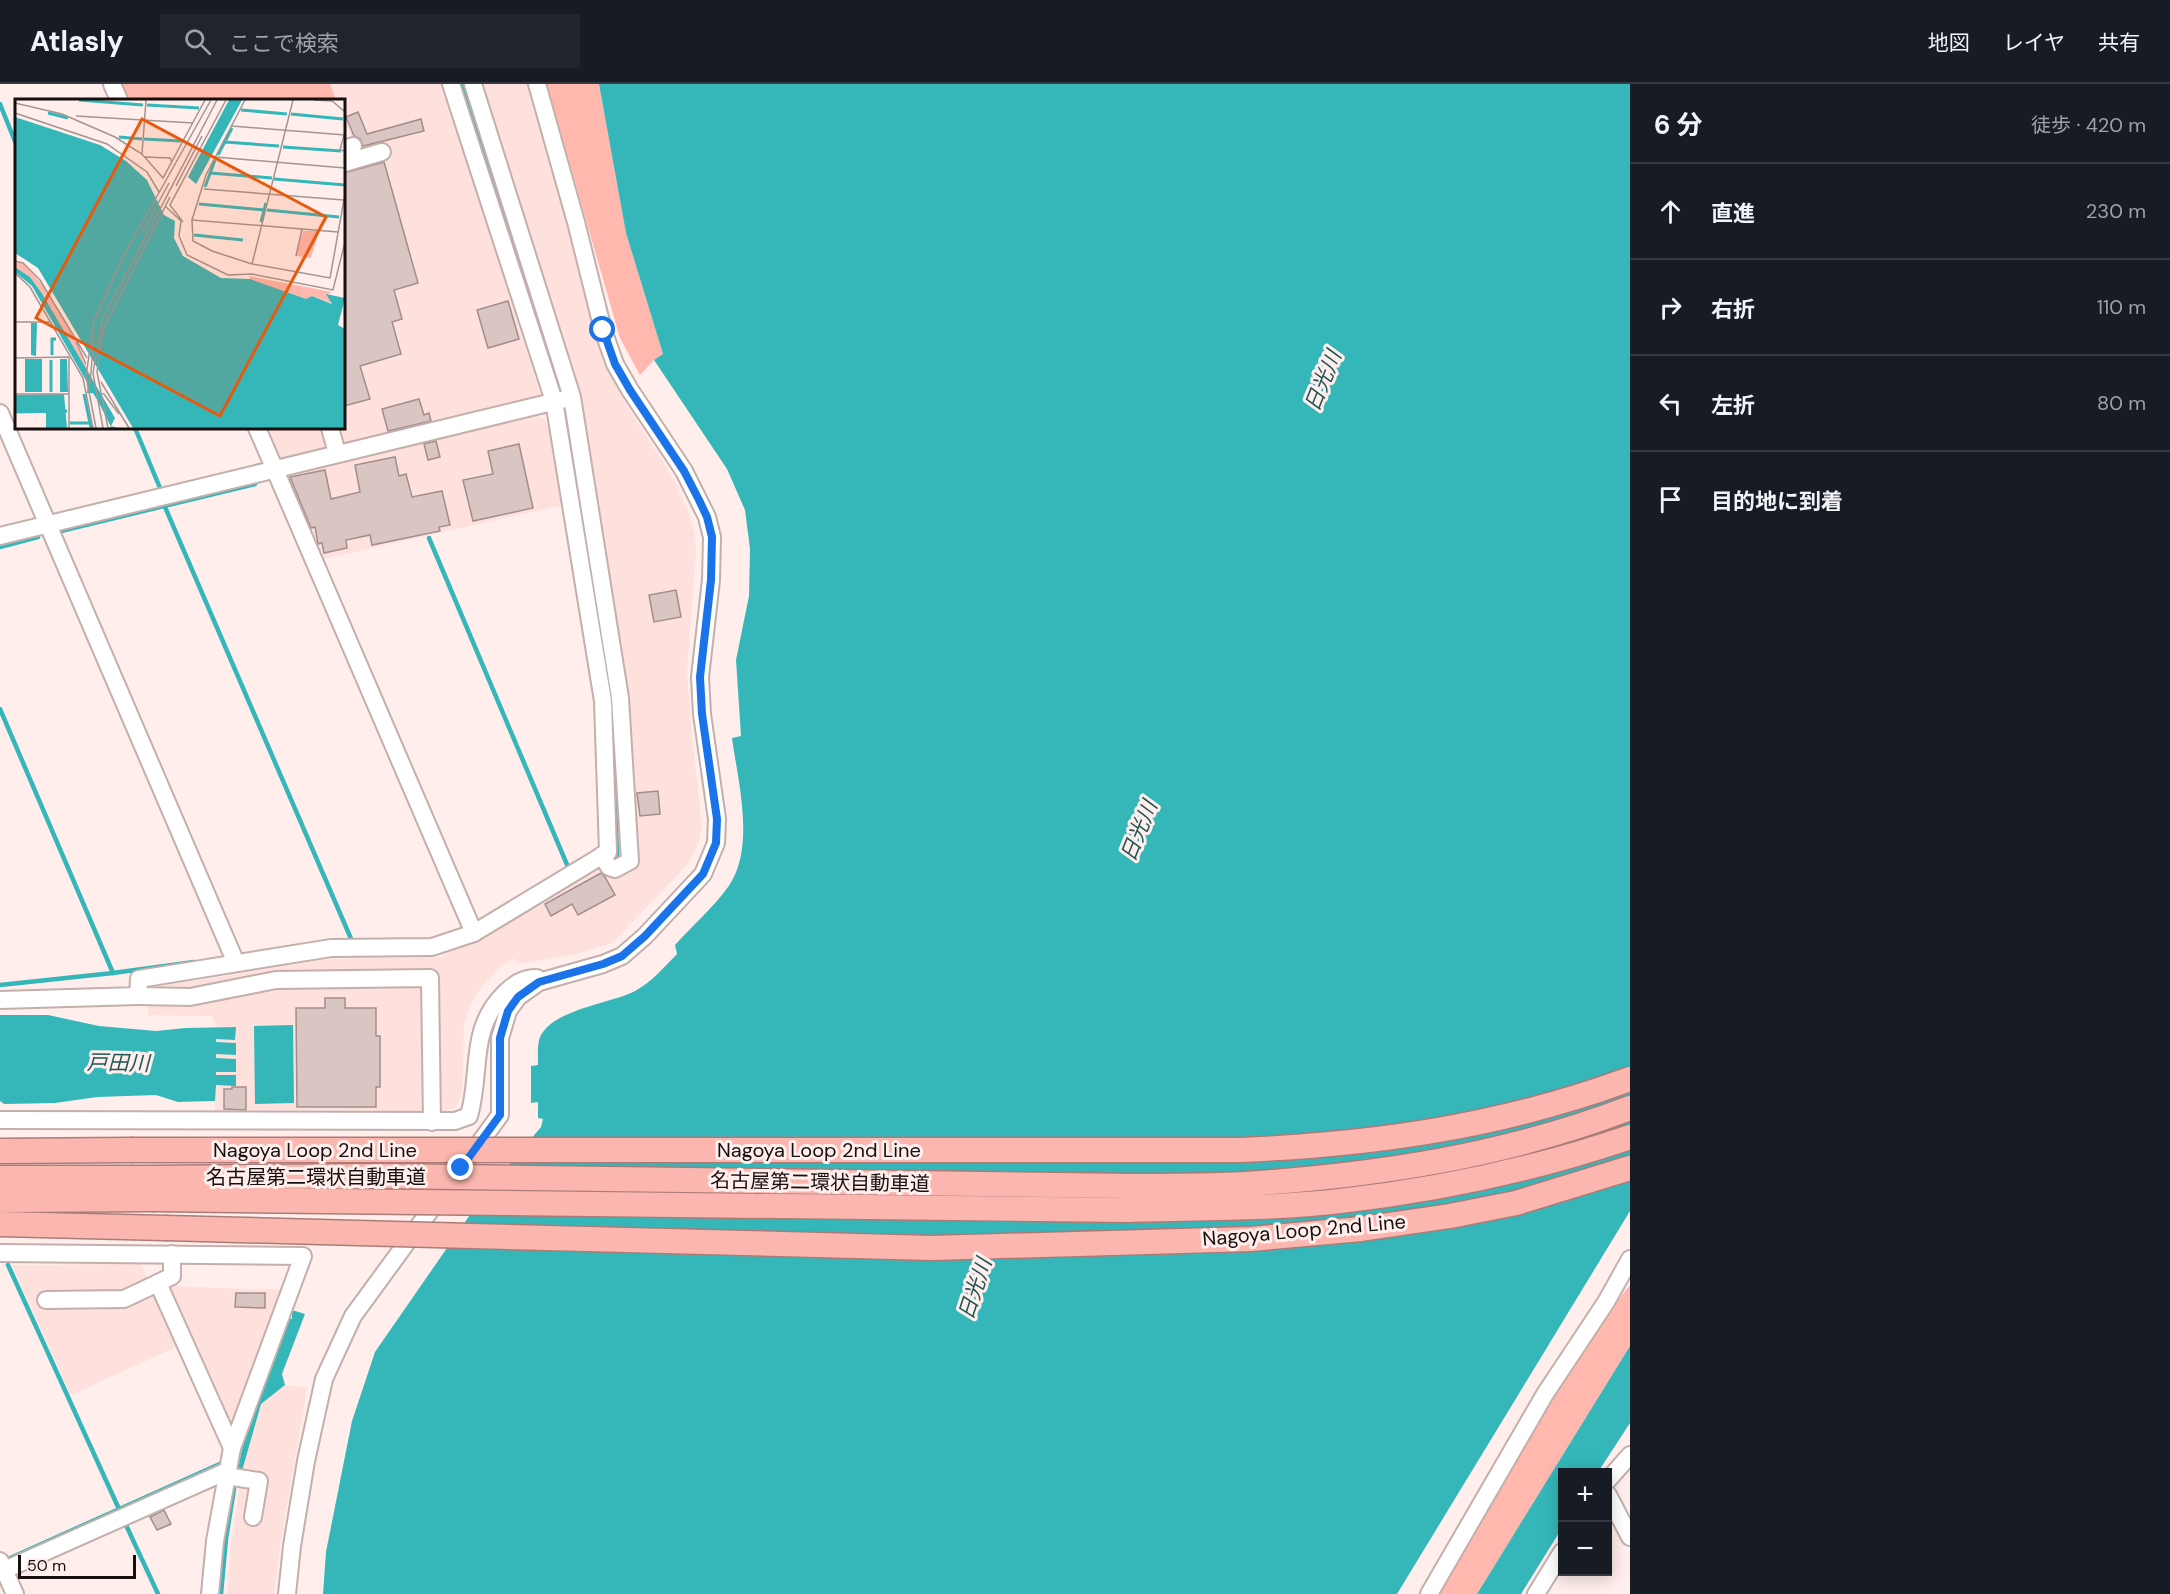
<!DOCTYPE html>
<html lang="ja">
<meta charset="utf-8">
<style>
:root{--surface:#171b24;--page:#20242c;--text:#f1f3f6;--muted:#9ea1a6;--line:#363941}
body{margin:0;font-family:"DM Sans","Noto Sans JP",sans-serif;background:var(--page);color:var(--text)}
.controls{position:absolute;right:18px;bottom:18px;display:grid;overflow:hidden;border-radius:0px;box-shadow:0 3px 15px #0003}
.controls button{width:54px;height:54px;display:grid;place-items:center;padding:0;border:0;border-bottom:2px solid var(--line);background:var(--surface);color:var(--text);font:30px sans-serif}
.scale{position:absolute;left:18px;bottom:15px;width:118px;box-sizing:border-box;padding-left:6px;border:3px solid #160f0e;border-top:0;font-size:16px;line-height:21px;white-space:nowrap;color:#160f0e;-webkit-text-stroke:4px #ffeeeb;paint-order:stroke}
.stop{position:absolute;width:18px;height:18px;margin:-14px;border:4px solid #1a73e8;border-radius:50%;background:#fff}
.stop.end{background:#1a73e8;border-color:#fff;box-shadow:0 2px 6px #0008}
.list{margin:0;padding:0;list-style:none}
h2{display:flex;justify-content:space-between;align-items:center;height:78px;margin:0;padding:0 24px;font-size:26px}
h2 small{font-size:20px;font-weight:400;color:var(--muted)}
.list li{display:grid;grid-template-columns:39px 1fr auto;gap:18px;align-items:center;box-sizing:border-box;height:96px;padding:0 24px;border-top:2px solid var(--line)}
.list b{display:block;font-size:22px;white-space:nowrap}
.list em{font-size:20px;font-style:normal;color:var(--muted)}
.icon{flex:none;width:33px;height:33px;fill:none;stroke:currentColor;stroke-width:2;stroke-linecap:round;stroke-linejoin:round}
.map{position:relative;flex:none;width:1630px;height:1510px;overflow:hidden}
header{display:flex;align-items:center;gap:36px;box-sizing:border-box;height:84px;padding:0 30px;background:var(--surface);border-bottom:2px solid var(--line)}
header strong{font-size:28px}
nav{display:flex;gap:33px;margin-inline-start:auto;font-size:21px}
.search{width:420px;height:54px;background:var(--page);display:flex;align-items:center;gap:15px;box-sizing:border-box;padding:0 21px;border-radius:0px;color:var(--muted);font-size:22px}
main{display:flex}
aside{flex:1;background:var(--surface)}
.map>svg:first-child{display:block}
.built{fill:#fee0dc}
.green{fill:#ffb7ae}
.water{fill:#35b7ba}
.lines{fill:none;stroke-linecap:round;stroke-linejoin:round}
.stream{stroke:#35b7ba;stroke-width:4.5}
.building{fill:#dac5c3;stroke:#a18e8b;stroke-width:1.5}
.minor-casing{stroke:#c3afac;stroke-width:20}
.highway-casing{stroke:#ab7c77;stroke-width:27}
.minor{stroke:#fff;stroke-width:16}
.highway{stroke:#fbb7af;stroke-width:24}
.highway-bridge-casing{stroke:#ab7c77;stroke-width:27;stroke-linecap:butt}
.highway-bridge{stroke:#fbb7af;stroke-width:24}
.route{stroke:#1a73e8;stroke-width:8}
.labels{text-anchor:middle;stroke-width:6;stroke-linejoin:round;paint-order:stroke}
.street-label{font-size:20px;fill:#160f0e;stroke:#ffeeeb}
.water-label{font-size:21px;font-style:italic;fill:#215657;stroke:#ffeeeb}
.inset-river{fill:none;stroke:#35b7ba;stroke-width:3}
.inset-road{fill:none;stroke:#a29593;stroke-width:1.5}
.view{fill:#e8590c;fill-opacity:0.15;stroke:#e8590c;stroke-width:3}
.inset-edge{fill:none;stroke:#160f0e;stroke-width:3}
</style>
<header>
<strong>Atlasly</strong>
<div class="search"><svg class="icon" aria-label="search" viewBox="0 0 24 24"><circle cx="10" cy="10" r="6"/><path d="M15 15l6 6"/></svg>ここで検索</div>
<nav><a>地図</a><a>レイヤ</a><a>共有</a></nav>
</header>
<main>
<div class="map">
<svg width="1630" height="1510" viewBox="0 0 1630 1510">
<rect width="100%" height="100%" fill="#ffeeeb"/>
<g class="built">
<polygon points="330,0 442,0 541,311 276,377 262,344 344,344 344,70 356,66 344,35 344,16 336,16"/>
<polygon points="464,0 527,0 568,144 604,280 623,315 676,399 690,432 695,452 696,467 687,586 691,645 702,742 697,763 686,782 612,859 572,871 519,880 514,874 498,885 482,902 470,922 464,939 462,1008 459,1018 454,1024 445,1027 215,1026 215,1001 236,1001 236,991 216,991 216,988 236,976 216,975 216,970 236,971 216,959 216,955 236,943 216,942 212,932 148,931 148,896 196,897 323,875 442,873 445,870 480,854 619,774 613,616 567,336 557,295"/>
<polygon points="534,331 544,335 549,344 563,421 318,476 285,390"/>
<polygon points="141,1180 178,1262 71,1311 12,1181"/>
<polygon points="166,1202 281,1206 231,1346"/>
<polygon points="285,1301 307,1304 280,1462 274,1510 227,1510 231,1459 242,1387 261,1320"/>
</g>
<g class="green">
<polygon points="117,0 330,0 336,16 124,16"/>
<polygon points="547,0 599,0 626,149 663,270 654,276 640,291 620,254"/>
<polygon points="1630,1201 1630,1262 1477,1510 1434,1510 1591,1249"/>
</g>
<g class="water">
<path d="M 599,0 L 1630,0 L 1630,1127 L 1397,1510 L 323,1510 L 326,1468 L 352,1337 L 375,1268 L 483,1112 L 541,1043 L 543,1035 L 538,1034 L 538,1018 L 531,1019 L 531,982 L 538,981 C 538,972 537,962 540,953 C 553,925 610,920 635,907 C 652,898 664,883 677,870 L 675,861 C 692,842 713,824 728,803 C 756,764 738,698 732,654 L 741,652 L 736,576 L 749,512 L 750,465 L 745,426 L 727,385 L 654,276 L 663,270 L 626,149 Z"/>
<polygon points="0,931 48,931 99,942 156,947 185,944 236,943 235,956 216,955 216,958 236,959 236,971 216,970 216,974 236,975 236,988 216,988 216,991 236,991 236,1002 216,1001 215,1017 178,1018 156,1011 97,1013 55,1019 4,1020 0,1017"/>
<polygon points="293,941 294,1019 255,1020 254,942"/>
<polygon points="292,1226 305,1230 282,1290 285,1301 261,1320 242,1387 237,1387 252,1324 288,1234 292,1235"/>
<polygon points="1630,1262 1630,1339 1598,1388 1562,1388 1562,1444 1521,1510 1477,1510"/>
</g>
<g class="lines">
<g class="stream">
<polyline points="461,0 532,222"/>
<polyline points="0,20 16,60"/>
<polyline points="135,344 160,404"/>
<polyline points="165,423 352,857"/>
<polyline points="61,447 255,400"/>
<polyline points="429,454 568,783"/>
<polyline points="0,463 38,453"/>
<polyline points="0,625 113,889"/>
<polyline points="613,660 617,772 613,775"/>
<polyline points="0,901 113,889 194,878"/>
<polyline points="8,1181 119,1425"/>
<polyline points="126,1441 158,1510"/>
<polyline points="8,1475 222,1379"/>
<polyline points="221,1510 226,1455 234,1405"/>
</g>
</g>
<g class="building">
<polygon points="358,28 367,50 421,35 424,47 363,62 360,55 354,52 346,33"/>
<polygon points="384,78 418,199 394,206 402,235 392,238 401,270 360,282 370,315 344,322 344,89"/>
<polygon points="508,217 519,255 488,264 477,226"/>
<polygon points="419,315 424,331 429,329 431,337 388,347 382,325"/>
<polygon points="436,357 440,373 428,376 424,360"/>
<polygon points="519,360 533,424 473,437 463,396 493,390 488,367"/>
<polygon points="395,373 399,392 406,390 412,413 442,407 450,441 439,443 440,447 372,461 370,451 346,456 347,464 324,469 322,459 318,460 315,443 311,444 290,393 325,386 331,415 360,408 355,381"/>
<polygon points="676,506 681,533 654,538 649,511"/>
<polygon points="658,707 660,730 640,732 637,709"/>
<polygon points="601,789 605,793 615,811 578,831 572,820 551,832 545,820"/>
<polygon points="325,914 345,914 345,924 376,924 376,952 380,952 380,1003 376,1003 376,1023 297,1023 296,924 325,924"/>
<polygon points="232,1003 246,1003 246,1026 224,1025 224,1005 232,1005"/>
<polygon points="236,1209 265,1209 265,1224 235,1223"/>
<polygon points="164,1426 171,1440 157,1446 150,1433"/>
</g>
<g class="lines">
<defs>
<g id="minor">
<polyline points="112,0 119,16"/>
<polyline points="473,0 572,313 620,614 630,777 615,785 609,783 602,771"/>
<polyline points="344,65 353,62"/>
<polyline points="344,79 382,68"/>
<polyline points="0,329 236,879"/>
<polyline points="257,344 474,849 608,768 603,617 554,317 451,0"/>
<polyline points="330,344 337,369"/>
<polyline points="0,452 565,315"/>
<polyline points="138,912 190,913 276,896 430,894 432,1038"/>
<polyline points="0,916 138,912 139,895 331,864 432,863 474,849"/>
<path d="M 0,1036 L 455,1037 L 469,1032 C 482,987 468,945 505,909 C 514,900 523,894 537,894"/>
<polyline points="0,1169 303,1172 232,1364 215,1457 210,1510"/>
<polyline points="172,1170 172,1192 158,1199 232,1364"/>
<polyline points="46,1216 124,1215 158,1199"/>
<polyline points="226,1392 259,1397 253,1433"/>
<polyline points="1608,1396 1630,1371"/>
<polyline points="1608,1411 1630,1453"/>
<polyline points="0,1477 15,1510"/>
<polyline points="0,1488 227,1387"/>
<polyline points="287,1510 292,1462 306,1377 324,1295 353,1232 500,1031 500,954 508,927 518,913 539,898 603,880 622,872 645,852 703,790 716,759 717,735 702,630 700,593 711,496 712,453 707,433 684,387 630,306 615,280 603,246 576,138 537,0"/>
<polyline points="1429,1510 1545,1310 1606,1218 1630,1175"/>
<polyline points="1536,1510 1562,1468"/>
</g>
<g id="highway">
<polyline points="0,1067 130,1066"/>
<polyline points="0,1094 151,1094"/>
<polyline points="0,1116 152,1115"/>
<polyline points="0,1140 165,1144"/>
</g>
</defs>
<use href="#minor" class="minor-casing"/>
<use href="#highway" class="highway-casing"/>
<use href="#minor" class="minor"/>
<use href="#highway" class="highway"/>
<defs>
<g id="highway-bridge">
<path d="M 130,1066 L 1242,1066 C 1378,1060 1502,1042 1630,995"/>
<path d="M 151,1094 L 385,1092 L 1131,1102 C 1169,1102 1208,1102 1246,1100 C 1378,1091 1505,1072 1630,1024"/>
<path d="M 152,1115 L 1130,1126 C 1200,1124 1271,1125 1340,1117 C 1439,1106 1536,1085 1630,1053"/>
<polyline points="165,1144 932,1164 1251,1155 1361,1145 1450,1132 1516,1119 1630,1084"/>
</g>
</defs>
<use href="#highway-bridge" class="highway-bridge-casing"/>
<use href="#highway-bridge" class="highway-bridge"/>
</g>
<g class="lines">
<polyline class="route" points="461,1084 500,1031 500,954 508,927 518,913 539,898 603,880 622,872 645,852 703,790 716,759 717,735 702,630 700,593 711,496 712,453 707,433 699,416 684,387 630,306 615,280 603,246"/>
</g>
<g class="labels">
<g class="street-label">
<text x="315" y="1073">Nagoya Loop 2nd Line</text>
<text x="819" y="1073">Nagoya Loop 2nd Line</text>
<text x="316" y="1100">名古屋第二環状自動車道</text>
<text transform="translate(820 1098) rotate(1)" y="7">名古屋第二環状自動車道</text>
<text transform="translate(1304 1146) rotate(-5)" y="7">Nagoya Loop 2nd Line</text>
</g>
<g class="water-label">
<text transform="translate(1323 297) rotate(-68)" y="7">日光川</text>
<text transform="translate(1139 747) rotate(-68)" y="7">日光川</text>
<text transform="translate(118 979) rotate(1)" y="7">戸田川</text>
<text transform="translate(975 1205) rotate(-72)" y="7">日光川</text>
</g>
</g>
<g transform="translate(15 15)">
<rect width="330" height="330" fill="#ffeeeb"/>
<path d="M 288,132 L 304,132 L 296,159 L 281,157 ZM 0,163 L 8,164 L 30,189 L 55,231 L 78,282 L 28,196 L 15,178 L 0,168 ZM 234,177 L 317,193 L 312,196 L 317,204 L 297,197 L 292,201 L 235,181 Z" fill="#ffb7ae"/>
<path d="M 214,1 L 227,1 L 181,85 L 173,78 ZM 0,18 L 85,46 L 111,62 L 132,81 L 149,116 L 160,122 L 159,139 L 168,157 L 206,179 L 235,180 L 291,200 L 297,197 L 317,205 L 311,195 L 330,199 L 323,226 L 330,230 L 330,329 L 118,329 L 23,169 L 0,154 ZM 0,168 L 15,178 L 28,196 L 100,319 L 96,327 L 104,329 L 93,329 L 96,328 L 84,304 L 78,294 L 72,294 L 73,285 L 17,187 L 0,173 ZM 16,224 L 22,224 L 21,257 L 16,256 ZM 10,260 L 27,260 L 27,293 L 10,293 ZM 45,260 L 52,260 L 53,293 L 45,293 ZM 49,295 L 52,329 L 31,329 L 31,312 L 0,313 L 0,296 Z" fill="#35b7ba"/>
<path class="inset-river" d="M 64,1 L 128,6M 132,6 L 184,9M 226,11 L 272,15M 33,14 L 53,19M 276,15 L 328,20M 104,38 L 127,40M 129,40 L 166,42M 210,43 L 264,47M 268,48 L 326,52M 203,56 L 217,29M 195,74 L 257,79M 259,80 L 330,86M 190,88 L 200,61M 184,105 L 249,111M 252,111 L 324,118M 246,123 L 251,104M 179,136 L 228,141M 37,256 L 37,240 L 41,240M 36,261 L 36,293M 69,295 L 76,329M 0,313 L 52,312M 55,324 L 74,324"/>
<path class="inset-road" d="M 299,1 L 317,2M 316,1 L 330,13M 0,4 L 47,15 L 100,38 L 127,55 L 148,79 L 190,1M 0,14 L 92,45 L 132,73 L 144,93M 61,17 L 178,24M 217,27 L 330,36M 329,36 L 325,51 L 330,52M 127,55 L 131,1M 130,58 L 155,59 L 157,63M 200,58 L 330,69M 161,87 L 187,37M 189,90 L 329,101M 150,107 L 166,122 L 164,137 L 172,156 L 213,176 L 237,175 L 318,191 L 330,143M 177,121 L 191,76 L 230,1M 168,123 L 155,106 L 211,1M 323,133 L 177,121 L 178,142 L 197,152 L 237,165 L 315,179 L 330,95M 127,134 L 154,84M 281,157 L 287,130M 0,162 L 8,164 L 25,181 L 72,259M 237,165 L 278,1M 0,174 L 15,188 L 68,279 L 78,329M 0,223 L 36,223M 61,243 L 71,265M 54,258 L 54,329M 0,259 L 54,258M 86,283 L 114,329M 75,285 L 79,237M 88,294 L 104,315M 0,295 L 54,295M 81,329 L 71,277 L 79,222 L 109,156 L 196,1M 88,329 L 78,274 L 87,221 L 202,1M 93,329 L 82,273 L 88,231 L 155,98"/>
<path class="view" d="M 127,20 L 311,118 L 205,317 L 21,219 Z"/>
<rect width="330" height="330" class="inset-edge"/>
</g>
</svg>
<div class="controls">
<button>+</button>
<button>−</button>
</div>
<div class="scale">50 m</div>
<div class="stop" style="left:603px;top:246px"></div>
<div class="stop end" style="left:461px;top:1084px"></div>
</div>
<aside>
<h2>6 分<small>徒歩 · 420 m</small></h2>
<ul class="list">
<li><svg class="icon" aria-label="ahead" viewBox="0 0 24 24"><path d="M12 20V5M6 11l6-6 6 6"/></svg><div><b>直進</b></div><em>230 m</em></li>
<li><svg class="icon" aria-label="right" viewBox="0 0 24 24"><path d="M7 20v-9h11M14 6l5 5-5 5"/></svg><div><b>右折</b></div><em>110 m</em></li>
<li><svg class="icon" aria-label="left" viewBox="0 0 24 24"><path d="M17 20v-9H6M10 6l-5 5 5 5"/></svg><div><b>左折</b></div><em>80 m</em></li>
<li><svg class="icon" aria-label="arrive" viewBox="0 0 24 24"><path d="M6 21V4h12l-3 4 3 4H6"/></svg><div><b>目的地に到着</b></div></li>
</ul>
</aside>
</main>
